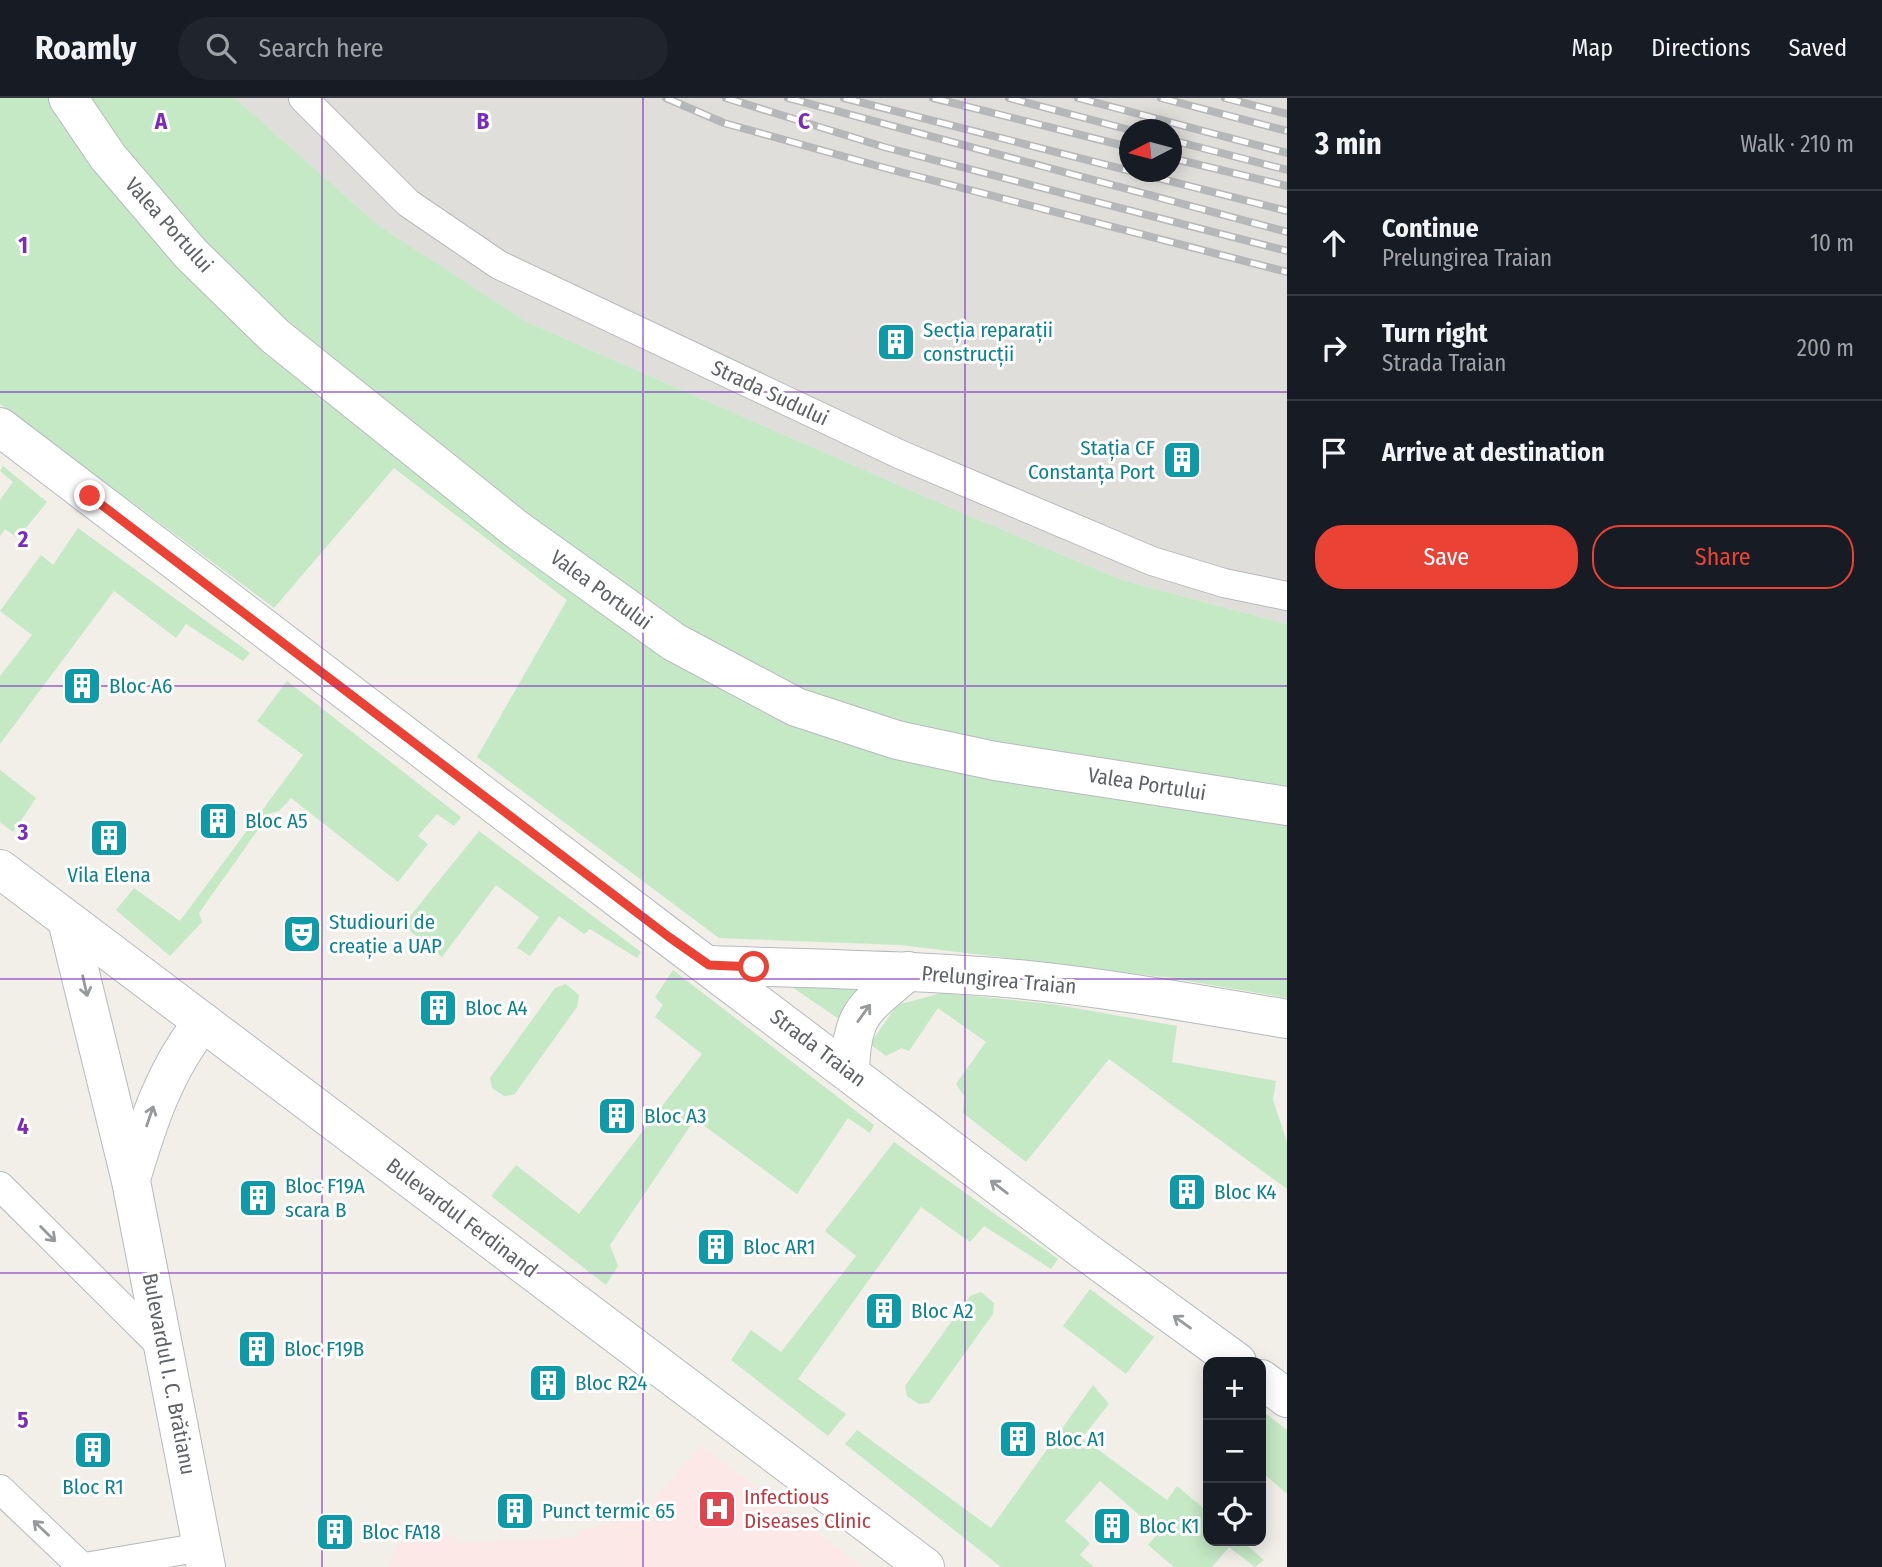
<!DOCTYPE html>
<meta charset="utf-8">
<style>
:root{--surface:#171b24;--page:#20242c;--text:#f1f3f6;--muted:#9ea1a6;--line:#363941;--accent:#ea4335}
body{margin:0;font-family:"Fira Sans Condensed",sans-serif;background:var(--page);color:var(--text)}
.controls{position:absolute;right:21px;bottom:21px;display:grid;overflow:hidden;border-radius:14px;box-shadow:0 4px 18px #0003}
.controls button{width:63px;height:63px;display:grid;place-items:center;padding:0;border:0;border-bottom:2px solid var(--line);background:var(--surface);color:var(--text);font:35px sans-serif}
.compass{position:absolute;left:1119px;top:21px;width:63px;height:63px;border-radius:50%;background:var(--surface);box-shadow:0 4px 18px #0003;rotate:264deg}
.stop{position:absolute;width:21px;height:21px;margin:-16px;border:5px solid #ea4335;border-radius:50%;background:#fff}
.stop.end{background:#ea4335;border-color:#fff;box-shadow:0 2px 7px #0008}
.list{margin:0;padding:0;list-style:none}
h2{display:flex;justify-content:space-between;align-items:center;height:91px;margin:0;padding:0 28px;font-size:30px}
h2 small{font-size:23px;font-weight:400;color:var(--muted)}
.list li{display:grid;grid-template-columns:46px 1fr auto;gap:21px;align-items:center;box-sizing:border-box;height:105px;padding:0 28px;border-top:2px solid var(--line)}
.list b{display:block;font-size:26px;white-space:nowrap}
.list p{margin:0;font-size:23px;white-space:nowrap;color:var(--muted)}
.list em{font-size:23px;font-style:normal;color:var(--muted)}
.actions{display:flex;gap:14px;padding:21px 28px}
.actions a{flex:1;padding:16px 0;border:2px solid var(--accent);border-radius:28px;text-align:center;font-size:24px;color:var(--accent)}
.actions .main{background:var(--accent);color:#fff}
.icon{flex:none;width:38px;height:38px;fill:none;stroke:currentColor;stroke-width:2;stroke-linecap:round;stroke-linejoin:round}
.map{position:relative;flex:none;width:1287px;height:1469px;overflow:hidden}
header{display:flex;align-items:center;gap:42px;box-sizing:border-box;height:98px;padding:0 35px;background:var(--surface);border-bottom:2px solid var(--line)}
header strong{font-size:33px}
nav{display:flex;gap:38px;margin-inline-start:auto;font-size:24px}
.search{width:490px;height:63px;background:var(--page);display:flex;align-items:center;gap:18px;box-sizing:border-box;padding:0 24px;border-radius:38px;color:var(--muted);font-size:26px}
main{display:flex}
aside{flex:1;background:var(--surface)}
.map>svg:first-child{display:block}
.industrial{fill:#e0deda;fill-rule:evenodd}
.medical{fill:#fce8e6}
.green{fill:#c5e8c5}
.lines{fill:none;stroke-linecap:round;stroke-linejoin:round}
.street-casing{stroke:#b5b8bc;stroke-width:30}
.secondary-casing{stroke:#b6babf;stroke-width:40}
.street{stroke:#fff;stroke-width:28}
.secondary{stroke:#fff;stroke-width:38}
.rail-casing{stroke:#b6b7b8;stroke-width:8}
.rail{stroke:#fff;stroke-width:5;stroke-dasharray:16;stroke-linecap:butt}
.oneway{stroke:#979a9d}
.route{stroke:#ea4335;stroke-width:9}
.grid{fill:none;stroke:#7b2cbf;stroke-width:2;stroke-opacity:0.55}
.labels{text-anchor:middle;stroke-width:6;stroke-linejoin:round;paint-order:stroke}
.street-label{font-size:21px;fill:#5f6368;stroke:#fff}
.culture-label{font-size:21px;fill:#0d838f;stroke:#fff;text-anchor:start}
.health-label{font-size:21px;fill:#be3a42;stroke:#fff;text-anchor:start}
.grid-label{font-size:23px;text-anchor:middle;font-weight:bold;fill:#7b2cbf;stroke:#fff;stroke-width:6;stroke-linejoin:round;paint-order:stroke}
</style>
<header>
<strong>Roamly</strong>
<div class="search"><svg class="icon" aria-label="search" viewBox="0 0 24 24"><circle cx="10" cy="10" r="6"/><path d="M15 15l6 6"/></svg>Search here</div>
<nav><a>Map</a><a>Directions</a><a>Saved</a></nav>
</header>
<main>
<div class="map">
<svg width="1287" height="1469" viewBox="0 0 1287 1469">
<rect width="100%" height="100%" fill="#f1efe8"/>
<path class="industrial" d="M 235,0 L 1287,0 L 1287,526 L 1122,482 L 958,413 L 527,224 L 378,127 ZM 1129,32 L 1171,32 L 1171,74 L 1129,74 Z"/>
<polygon class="medical" points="700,1347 863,1469 388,1469 403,1437 454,1437 455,1445 578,1439 578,1433 641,1418"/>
<g class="green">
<polygon points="0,0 235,0 378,127 527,224 958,413 1122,482 1287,526 1287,900 1171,880 900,847 719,840 477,659 567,502 394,370 274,510 0,306"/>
<polygon points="3,368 47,404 18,440 5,431 0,438 0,402 13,384 0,373"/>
<polygon points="78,430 250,555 243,563 186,526 176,540 114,493 0,646 0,578 32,537 0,513 41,457 53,467"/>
<polygon points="287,583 461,719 454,728 437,716 418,738 428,746 398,784 291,700 279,713 269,716 199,815 202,824 170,858 116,812 134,790 180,823 303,657 257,623"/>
<polygon points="0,672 36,700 13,734 0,724"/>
<polygon points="479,733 641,854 637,860 590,831 584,836 559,818 530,858 517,850 539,819 496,787 442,859 403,827"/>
<polygon points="673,872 874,1027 870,1035 848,1020 797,1096 695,1021 610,1147 618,1168 606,1187 491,1098 516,1067 579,1116 702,956 655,919 663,907 655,899"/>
<polygon points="869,884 839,921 786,885"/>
<polygon points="566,886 579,897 577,909 514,997 504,998 492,990 490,980 555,890"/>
<polygon points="942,895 1052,906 1177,928 1172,964 1276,983 1273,1002 1287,1044 1287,1091 1109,961 1026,1064 963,1015 964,998 956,986 986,944 938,910 909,953 902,950 886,958 870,946 897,907"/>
<polygon points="894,1044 1058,1161 1051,1171 984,1128 970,1144 921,1109 798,1281 846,1316 828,1338 731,1262 751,1232 781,1254 856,1158 825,1133"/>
<polygon points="1090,1191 1154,1239 1126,1276 1063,1228"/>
<polygon points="981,1194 994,1205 993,1216 929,1305 919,1306 907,1298 905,1288 970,1198"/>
<polygon points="1093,1287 1109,1306 1082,1340 1167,1402 1177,1388 1208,1414 1208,1443 1242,1443 1264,1462 1255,1469 1229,1449 1212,1469 1174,1469 1148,1447 1159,1434 1100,1383 1065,1423 1090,1445 1080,1457 1094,1469 1001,1469 845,1346 857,1332 991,1430"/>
<polygon points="1261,1312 1287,1332 1287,1396 1261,1373"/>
</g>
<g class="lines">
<defs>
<g id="street">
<polyline points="303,0 408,105 499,167 899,356 1152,463 1224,485 1287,498"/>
<polyline points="0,1088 163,1250"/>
<polyline points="0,1391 82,1469"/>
<polyline points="85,1469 202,1449"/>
</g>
<g id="secondary">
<polyline points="68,0 108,59 191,156 275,238 516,431 674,544 796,609 897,642 995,663 1287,708"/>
<polyline points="0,329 669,839 1082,1151 1237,1264"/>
<polyline points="0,771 925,1469"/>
<polyline points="67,822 131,1083 206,1469"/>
<path d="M 709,867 C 812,871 915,872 1018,881 C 1108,890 1198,906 1287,921"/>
<path d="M 850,973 C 852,912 865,911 908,873"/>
<path d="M 131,1081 C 148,1024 165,971 203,924"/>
<polyline points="1261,1281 1287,1300"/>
</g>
</defs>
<use href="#street" class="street-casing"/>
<use href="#secondary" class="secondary-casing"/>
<use href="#street" class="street"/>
<use href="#secondary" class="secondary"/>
<defs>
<g id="rail">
<polyline points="666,0 724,25 885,70 1287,174"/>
<polyline points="726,0 884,49 1287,153"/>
<polyline points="788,0 1287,134"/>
<polyline points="844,0 1287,113"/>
<polyline points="933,0 1129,49"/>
<polyline points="1009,0 1130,32"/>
<polyline points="1078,0 1287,55"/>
<polyline points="1161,0 1287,33"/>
<polyline points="1225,0 1287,16"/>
<polyline points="1171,42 1287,72"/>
<polyline points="1171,60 1287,88"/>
</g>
</defs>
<use href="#rail" class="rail-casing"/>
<use href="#rail" class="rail"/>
</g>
<defs><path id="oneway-shaft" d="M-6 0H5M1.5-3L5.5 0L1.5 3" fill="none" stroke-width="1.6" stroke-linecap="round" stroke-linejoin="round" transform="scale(1.75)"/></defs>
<g class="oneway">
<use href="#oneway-shaft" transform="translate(85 888) rotate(77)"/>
<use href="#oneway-shaft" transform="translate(864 915) rotate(-54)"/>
<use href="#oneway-shaft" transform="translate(150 1018) rotate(-71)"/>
<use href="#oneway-shaft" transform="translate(999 1089) rotate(-143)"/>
<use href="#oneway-shaft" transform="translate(48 1136) rotate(45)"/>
<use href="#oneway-shaft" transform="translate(1182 1224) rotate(-144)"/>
<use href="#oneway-shaft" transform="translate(41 1430) rotate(-136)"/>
</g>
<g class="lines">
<polyline class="route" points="90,398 669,839 709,867 754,869"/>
</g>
<path class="grid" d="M 322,0 L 322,1469M 643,0 L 643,1469M 965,0 L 965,1469M 0,294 L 1287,294M 0,588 L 1287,588M 0,881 L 1287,881M 0,1175 L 1287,1175"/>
<defs>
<symbol id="building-square" viewBox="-11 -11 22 22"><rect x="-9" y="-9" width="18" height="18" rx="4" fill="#0f9aa8" stroke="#fff"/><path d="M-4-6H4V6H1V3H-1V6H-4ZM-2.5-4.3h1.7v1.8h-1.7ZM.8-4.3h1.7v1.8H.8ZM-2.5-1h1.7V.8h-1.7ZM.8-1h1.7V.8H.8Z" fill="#fff"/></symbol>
<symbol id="theatre-square" viewBox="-11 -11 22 22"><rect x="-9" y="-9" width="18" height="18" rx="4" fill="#0f9aa8" stroke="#fff"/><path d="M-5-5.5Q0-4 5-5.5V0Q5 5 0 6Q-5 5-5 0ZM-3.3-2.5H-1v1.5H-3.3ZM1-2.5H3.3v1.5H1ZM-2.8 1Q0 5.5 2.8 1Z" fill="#fff"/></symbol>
<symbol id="hospital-square" viewBox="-11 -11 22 22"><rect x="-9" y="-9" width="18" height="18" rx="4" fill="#e0444e" stroke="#fff"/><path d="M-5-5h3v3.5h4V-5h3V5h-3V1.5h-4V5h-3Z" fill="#fff"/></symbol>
</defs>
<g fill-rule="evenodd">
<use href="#building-square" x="874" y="222" width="44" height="44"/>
<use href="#building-square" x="1160" y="340" width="44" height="44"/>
<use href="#building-square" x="60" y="566" width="44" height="44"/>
<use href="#building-square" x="196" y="701" width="44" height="44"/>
<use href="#building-square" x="87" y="718" width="44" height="44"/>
<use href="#theatre-square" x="280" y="814" width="44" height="44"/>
<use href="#building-square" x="416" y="888" width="44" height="44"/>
<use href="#building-square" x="595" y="996" width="44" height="44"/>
<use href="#building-square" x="1165" y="1072" width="44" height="44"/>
<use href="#building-square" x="236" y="1078" width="44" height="44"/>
<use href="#building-square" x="694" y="1127" width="44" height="44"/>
<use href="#building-square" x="862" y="1191" width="44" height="44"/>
<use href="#building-square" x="235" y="1229" width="44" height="44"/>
<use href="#building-square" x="526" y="1263" width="44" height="44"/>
<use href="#building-square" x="996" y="1319" width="44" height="44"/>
<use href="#building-square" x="71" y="1330" width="44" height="44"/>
<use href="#hospital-square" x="695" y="1389" width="44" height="44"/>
<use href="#building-square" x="493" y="1391" width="44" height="44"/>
<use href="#building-square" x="1090" y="1406" width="44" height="44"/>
<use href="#building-square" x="313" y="1412" width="44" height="44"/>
</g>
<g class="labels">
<g class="street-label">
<text transform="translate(169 127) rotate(48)" y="7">Valea Portului</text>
<text transform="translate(770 295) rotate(25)" y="7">Strada Sudului</text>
<text transform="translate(601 492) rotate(36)" y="7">Valea Portului</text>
<text transform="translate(1147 686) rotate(9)" y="7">Valea Portului</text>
<text transform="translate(999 882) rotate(5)" y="7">Prelungirea Traian</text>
<text transform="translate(818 950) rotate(37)" y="7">Strada Traian</text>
<text transform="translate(462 1120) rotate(37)" y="7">Bulevardul Ferdinand</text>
<text transform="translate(169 1276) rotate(79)" y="7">Bulevardul I. C. Brătianu</text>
</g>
<g class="culture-label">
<text x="923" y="239">Secția reparații<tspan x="923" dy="24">construcții</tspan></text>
<text x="1155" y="357" text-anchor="end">Stația CF<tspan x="1155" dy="24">Constanța Port</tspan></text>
<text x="109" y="595">Bloc A6</text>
<text x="245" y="730">Bloc A5</text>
<text x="109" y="784" text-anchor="middle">Vila Elena</text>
<text x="329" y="831">Studiouri de<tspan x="329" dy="24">creație a UAP</tspan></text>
<text x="465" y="917">Bloc A4</text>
<text x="644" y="1025">Bloc A3</text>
<text x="285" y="1095">Bloc F19A<tspan x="285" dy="24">scara B</tspan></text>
<text x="1214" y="1101">Bloc K4</text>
<text x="743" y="1156">Bloc AR1</text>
<text x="911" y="1220">Bloc A2</text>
<text x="284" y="1258">Bloc F19B</text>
<text x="575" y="1292">Bloc R24</text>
<text x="1045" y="1348">Bloc A1</text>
<text x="93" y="1396" text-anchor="middle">Bloc R1</text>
<text x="542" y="1420">Punct termic 65</text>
<text x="1139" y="1435">Bloc K1</text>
<text x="362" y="1441">Bloc FA18</text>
</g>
<g class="health-label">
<text x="744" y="1406">Infectious<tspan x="744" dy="24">Diseases Clinic</tspan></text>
</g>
</g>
<g class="grid-label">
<text x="161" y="31">A</text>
<text x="483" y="31">B</text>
<text x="804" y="31">C</text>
<text x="23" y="155">1</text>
<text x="23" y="449">2</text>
<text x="23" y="742">3</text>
<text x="23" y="1036">4</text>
<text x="23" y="1330">5</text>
</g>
</svg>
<div class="controls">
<button>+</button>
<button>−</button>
<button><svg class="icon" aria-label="locate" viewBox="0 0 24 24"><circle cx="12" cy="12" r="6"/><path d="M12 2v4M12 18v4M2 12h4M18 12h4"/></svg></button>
</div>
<svg class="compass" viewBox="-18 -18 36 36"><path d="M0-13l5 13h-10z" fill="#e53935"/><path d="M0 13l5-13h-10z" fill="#9ea1a6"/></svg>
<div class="stop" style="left:754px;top:869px"></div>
<div class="stop end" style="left:90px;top:398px"></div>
</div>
<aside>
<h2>3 min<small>Walk · 210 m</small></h2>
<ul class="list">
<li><svg class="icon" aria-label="ahead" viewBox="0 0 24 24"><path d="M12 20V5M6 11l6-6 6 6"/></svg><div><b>Continue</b><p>Prelungirea Traian</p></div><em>10 m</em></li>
<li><svg class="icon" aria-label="right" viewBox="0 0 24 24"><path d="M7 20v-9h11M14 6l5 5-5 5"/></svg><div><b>Turn right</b><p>Strada Traian</p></div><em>200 m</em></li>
<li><svg class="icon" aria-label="arrive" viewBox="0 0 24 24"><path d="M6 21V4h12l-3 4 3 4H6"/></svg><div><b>Arrive at destination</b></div></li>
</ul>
<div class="actions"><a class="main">Save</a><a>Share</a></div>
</aside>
</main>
